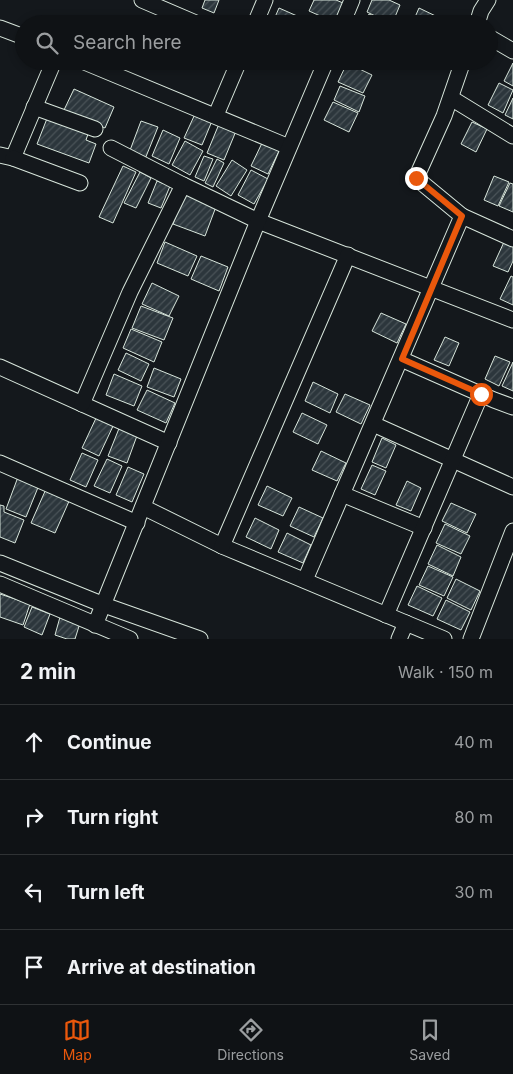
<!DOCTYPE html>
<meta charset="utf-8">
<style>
:root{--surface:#0f1215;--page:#181b1e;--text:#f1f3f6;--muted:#9b9ea0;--line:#2f3234;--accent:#ea580c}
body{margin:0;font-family:Inter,sans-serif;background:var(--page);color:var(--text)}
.stop{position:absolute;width:15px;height:15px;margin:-11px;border:4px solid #ea580c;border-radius:50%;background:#fff}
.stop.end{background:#ea580c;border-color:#fff;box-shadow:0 1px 5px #0008}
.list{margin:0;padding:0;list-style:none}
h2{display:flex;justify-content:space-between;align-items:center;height:65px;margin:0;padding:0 20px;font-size:21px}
h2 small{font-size:16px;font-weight:400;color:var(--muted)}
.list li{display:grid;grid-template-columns:32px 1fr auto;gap:15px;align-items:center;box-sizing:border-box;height:75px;padding:0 20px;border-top:1px solid var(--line)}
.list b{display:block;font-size:19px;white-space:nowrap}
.list em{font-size:16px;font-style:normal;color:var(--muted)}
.icon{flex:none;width:28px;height:28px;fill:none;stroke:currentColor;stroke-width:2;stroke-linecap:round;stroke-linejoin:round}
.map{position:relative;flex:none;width:513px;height:639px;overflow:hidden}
.search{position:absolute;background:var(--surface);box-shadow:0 2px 8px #0003;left:15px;right:15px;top:15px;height:55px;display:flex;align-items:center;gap:12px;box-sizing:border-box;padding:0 18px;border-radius:28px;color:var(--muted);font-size:19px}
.sheet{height:365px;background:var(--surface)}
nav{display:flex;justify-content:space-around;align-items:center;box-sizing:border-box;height:70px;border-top:1px solid var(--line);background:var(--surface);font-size:14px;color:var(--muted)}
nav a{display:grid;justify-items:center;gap:2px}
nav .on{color:var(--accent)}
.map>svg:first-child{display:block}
.building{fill:url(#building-hatch);stroke:#d8e6dc}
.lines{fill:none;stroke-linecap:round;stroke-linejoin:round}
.minor-casing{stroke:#d8e6dc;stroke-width:17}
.minor{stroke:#14181c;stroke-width:15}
.route{stroke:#ea580c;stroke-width:6}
</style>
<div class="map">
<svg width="513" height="639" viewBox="0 0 513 639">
<defs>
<pattern id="building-hatch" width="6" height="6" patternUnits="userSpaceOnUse" patternTransform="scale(1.25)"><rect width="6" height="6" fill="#2c363c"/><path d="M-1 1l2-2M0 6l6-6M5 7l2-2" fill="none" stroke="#4a5358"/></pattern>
</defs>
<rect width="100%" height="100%" fill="#14181c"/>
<g class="building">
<polygon points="205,0 219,0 214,13 202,8"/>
<polygon points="314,0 336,0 343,3 334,22 309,11"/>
<polygon points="372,0 389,0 400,5 392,24 367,12"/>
<polygon points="279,8 304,19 302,24 272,24"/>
<polygon points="419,8 444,20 442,24 412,24"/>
<polygon points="369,14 390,24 364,24"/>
<polygon points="347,63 372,75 363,93 338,82"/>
<polygon points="513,63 513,86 504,81"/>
<polygon points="499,83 513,90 503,113 488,105"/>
<polygon points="340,86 365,96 359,112 334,100"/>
<polygon points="74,89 114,107 105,128 64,110"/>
<polygon points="513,98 513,119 505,115"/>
<polygon points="333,102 358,113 349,132 324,120"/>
<polygon points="195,114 212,121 202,145 184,138"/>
<polygon points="48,116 89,131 86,140 96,144 89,163 37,144"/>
<polygon points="141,121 158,127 145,159 129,153"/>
<polygon points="472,122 487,129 476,152 461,144"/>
<polygon points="219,124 236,131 224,160 207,153"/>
<polygon points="163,130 180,138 169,164 152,156"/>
<polygon points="185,141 203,151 190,175 172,165"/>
<polygon points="263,141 280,149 268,174 251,166"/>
<polygon points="204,156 213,159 204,181 195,177"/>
<polygon points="217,159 224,163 213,187 205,183"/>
<polygon points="232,160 247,170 231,196 216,186"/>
<polygon points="123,166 136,172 113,223 99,217"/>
<polygon points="251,170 268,179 254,204 238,195"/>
<polygon points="140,172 151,178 136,208 124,203"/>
<polygon points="494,176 509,182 498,206 484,200"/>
<polygon points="157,181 170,186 161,208 148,203"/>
<polygon points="510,183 513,184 513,212 499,206"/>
<polygon points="185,192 217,204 205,236 173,224"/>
<polygon points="165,242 197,256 188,276 157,263"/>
<polygon points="504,242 513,246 513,261 508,272 493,266"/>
<polygon points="201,256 228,267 219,291 191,279"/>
<polygon points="511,276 513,277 513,305 500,299"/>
<polygon points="152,283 179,296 169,316 142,304"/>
<polygon points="141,306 173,318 164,340 132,328"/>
<polygon points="381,313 406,324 397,343 372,331"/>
<polygon points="131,329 162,342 154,362 123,348"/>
<polygon points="445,337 459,343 449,366 434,360"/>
<polygon points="126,353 149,364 141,381 118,370"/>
<polygon points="495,356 510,362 499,386 485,379"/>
<polygon points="513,362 513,391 502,386"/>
<polygon points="154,368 181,379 174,397 147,387"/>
<polygon points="114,374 142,386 134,406 106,395"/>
<polygon points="313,382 338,394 330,413 305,401"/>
<polygon points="147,390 175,403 166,423 137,410"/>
<polygon points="345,394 370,405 361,424 336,412"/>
<polygon points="302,413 327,425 318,444 293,432"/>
<polygon points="97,416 114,424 99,456 82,448"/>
<polygon points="120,426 138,433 127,463 108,456"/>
<polygon points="382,438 396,445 386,468 372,462"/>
<polygon points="321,451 346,463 337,481 312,470"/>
<polygon points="82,453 98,460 86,487 70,480"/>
<polygon points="107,459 122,466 110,493 94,486"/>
<polygon points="372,465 386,471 375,495 361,489"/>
<polygon points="128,467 144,474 132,502 116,495"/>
<polygon points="18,477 39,485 26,517 6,509"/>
<polygon points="407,481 421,488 411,511 396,505"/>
<polygon points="267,486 292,498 283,516 258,505"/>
<polygon points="46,489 70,499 55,533 31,523"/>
<polygon points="451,503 476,514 467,533 442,521"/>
<polygon points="0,505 4,506 4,512 24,520 15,543 0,537"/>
<polygon points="299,507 323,518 314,537 290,526"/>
<polygon points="255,518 279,530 271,549 246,537"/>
<polygon points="445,524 470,536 461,554 436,543"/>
<polygon points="287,533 311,545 303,563 278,552"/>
<polygon points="437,545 461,557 453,576 428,564"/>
<polygon points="428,566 453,577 444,596 419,585"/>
<polygon points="456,579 480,591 471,610 447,598"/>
<polygon points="417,586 442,598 433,616 408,605"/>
<polygon points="0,594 30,604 23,625 0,617"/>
<polygon points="446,600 470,612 461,630 437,619"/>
<polygon points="32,607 50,614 42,635 24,627"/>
<polygon points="60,617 80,623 75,639 67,639 55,635"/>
</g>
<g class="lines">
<defs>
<g id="minor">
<polyline points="142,0 198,24"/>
<polyline points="255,24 265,0"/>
<polyline points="342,24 352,0"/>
<polyline points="477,24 481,11 488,0"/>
<polyline points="0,28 24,37"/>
<polyline points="489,37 513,51"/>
<polyline points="82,61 289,147"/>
<polyline points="451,98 513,136"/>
<polyline points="34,107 95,129"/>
<polyline points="216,115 239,61"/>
<polyline points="111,148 183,185"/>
<polyline points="0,155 13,158 54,61"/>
<polyline points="13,158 80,183"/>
<polyline points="462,216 513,239"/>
<polyline points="401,359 494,400 513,407"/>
<polyline points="0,367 169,443"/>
<polyline points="82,404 130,292 183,185 258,221 513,320"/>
<polyline points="373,424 513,487"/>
<polyline points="0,463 137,523"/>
<polyline points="342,494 424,528"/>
<polyline points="143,507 222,546 444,639"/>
<polyline points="222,546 348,255"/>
<polyline points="0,563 104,605 200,639"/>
<polyline points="305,580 462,216 416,178 444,116 463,61"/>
<polyline points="0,584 130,639"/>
<polyline points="386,615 481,394"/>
<polyline points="95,625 258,221 326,61"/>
<polyline points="399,639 406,623"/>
<polyline points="471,639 513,531"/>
</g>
</defs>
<use href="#minor" class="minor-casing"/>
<use href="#minor" class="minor"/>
</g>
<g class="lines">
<polyline class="route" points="416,178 462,216 402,359 481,394"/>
</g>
</svg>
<div class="stop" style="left:481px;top:394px"></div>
<div class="stop end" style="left:416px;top:178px"></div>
<div class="search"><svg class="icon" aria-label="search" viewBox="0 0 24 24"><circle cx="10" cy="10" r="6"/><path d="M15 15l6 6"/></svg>Search here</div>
</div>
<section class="sheet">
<h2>2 min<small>Walk · 150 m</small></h2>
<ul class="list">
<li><svg class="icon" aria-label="ahead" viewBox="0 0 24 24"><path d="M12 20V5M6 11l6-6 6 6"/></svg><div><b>Continue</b></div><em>40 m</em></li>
<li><svg class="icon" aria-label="right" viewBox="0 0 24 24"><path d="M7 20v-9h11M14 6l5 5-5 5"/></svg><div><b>Turn right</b></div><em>80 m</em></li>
<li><svg class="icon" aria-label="left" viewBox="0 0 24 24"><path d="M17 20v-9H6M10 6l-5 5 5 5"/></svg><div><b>Turn left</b></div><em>30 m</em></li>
<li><svg class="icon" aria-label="arrive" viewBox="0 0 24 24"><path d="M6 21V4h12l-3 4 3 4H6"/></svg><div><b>Arrive at destination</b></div></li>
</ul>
</section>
<nav>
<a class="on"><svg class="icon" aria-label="map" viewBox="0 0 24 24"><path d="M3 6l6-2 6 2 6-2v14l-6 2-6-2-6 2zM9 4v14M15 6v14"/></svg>Map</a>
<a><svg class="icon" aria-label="directions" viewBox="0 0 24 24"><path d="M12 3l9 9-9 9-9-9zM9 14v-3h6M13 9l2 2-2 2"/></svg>Directions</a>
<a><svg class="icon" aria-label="saved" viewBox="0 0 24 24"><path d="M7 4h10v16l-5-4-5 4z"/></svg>Saved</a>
</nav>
